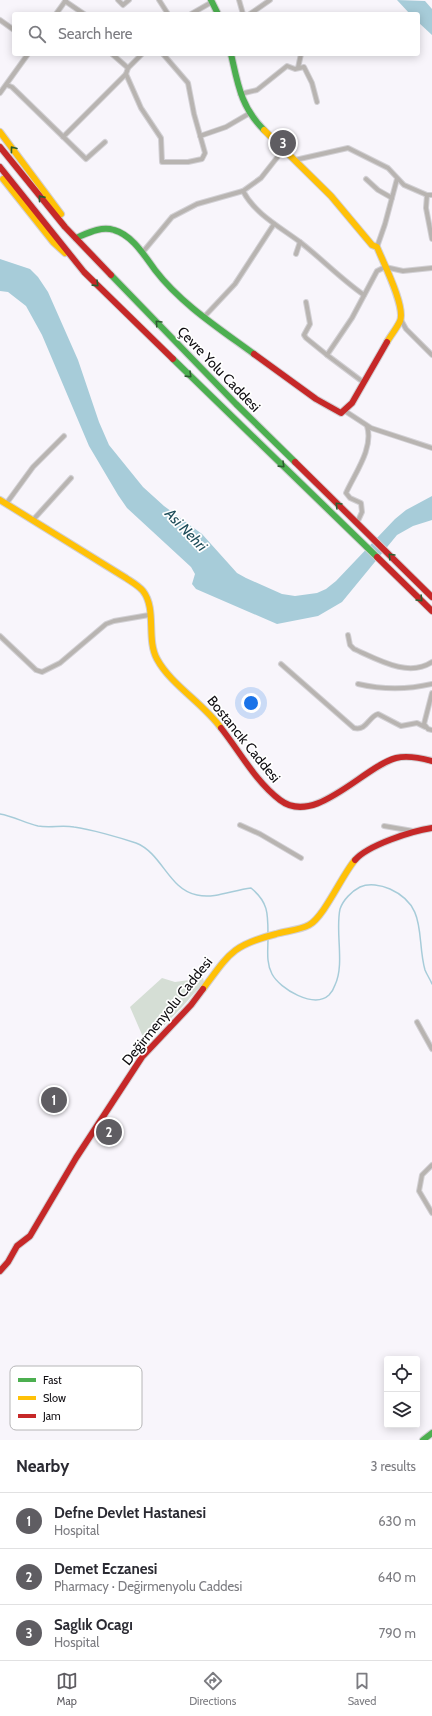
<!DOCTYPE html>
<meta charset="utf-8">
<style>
:root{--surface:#fff;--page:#f2f2f3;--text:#2b2b33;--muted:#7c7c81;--line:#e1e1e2;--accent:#5f5d62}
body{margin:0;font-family:Cabin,sans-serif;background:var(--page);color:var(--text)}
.controls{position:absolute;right:12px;bottom:12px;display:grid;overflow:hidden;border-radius:4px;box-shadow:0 2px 10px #0003}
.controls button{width:36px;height:36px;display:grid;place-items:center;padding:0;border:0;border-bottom:1px solid var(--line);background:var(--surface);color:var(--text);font:20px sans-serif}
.you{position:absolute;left:251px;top:703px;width:14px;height:14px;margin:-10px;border:3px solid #fff;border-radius:50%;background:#1a73e8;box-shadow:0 0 0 6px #1a73e833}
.badge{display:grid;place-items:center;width:26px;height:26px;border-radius:50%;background:var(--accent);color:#fff;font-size:13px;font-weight:700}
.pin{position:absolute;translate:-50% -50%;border:2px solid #fff;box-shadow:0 1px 4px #0006}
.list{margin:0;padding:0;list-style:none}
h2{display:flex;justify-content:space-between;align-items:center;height:52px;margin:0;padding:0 16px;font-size:17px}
h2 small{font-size:13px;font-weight:400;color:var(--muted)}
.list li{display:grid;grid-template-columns:26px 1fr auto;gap:12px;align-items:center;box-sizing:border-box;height:56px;padding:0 16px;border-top:1px solid var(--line)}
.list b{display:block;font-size:15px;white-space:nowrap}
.list p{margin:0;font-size:13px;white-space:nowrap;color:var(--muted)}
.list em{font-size:13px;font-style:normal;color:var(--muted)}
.icon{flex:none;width:22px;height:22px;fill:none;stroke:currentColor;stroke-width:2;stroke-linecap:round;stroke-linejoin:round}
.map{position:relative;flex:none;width:432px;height:1440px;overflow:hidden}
.search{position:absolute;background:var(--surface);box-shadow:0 2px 10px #0003;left:12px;right:12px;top:12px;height:44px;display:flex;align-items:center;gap:10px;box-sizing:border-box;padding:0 14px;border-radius:4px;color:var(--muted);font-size:15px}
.sheet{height:220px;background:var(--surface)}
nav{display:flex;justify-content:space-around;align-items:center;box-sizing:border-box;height:56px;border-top:1px solid var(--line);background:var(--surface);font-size:11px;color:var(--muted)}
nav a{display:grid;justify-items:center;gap:2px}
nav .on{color:var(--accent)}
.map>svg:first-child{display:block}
.green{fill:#d5ded5}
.water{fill:#a7ccd9}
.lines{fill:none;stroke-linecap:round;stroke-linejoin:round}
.stream{stroke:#a7ccd9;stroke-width:1.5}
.street-casing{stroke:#d2d0d4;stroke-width:6}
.fast-casing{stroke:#d2d0d4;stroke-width:8}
.slow-casing{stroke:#d2d0d4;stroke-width:8}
.jam-casing{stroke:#d2d0d4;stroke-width:8}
.street{stroke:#b8b4b1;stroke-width:4}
.fast{stroke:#4caf50;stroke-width:6}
.slow{stroke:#ffc107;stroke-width:6}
.jam{stroke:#c62828;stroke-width:6}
.oneway{stroke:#2c5d30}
.labels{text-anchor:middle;stroke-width:3.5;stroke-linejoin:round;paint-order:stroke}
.street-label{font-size:14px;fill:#0d0b0f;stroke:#fff}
.water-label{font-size:15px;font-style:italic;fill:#1e4d5a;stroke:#fff}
.key{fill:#fff;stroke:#b6b6b7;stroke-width:1}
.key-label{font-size:11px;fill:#0d0b0f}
</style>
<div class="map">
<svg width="432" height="1440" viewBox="0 0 432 1440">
<rect width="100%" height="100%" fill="#f8f5fb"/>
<polygon class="green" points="162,978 175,982 203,978 204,982 182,1007 146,1044 130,1007"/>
<g class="water">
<polygon points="397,0 425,1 432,9 432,35 418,22 418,14 410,14"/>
<polygon points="0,259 30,269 38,277 48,292 78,360 99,422 109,445 143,487 164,506 202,534 237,573 246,578 282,594 295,596 317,593 326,589 336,581 395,519 406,510 432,496 432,520 413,526 397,535 342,602 318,616 277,624 196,589 192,584 195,574 191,567 127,508 118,495 89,446 42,335 26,306 8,292 0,291"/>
</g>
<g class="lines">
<g class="stream">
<path d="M 0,814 C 13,816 25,823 38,826 C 50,828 62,825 74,827 C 90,829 121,838 136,843 C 162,853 169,890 197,895 C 215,899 233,890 251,888 C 268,902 268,913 268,934"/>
<path d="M 268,938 C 268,950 266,963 272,974 C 280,989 314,1009 329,995 C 331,993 334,988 335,985 C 345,964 335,932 340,909 C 343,900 352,891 360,887 C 369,883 381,885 390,889 C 428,906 416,938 425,970 C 427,975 430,979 432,984"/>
</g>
<defs>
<g id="street">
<polyline points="118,0 123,5 129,0"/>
<polyline points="159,0 168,14"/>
<polyline points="239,0 243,14"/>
<polyline points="65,1 84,14"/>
<polyline points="56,14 66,0"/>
<polyline points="191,14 212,2"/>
<polyline points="250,14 270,0"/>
<polyline points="0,20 14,30"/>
<polyline points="112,54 128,68"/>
<polyline points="298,68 301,54"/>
<polyline points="126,74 141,108 161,138 162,162 188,162 202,159 205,153 194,114 188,83 163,54"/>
<polyline points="7,85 12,87 86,159 105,142"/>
<polyline points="0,93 28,54"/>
<polyline points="240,94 257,90 287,66 295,69 304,67 312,83 317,102"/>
<polyline points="200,136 226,127 250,113"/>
<polyline points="63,137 126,74 128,68 142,54"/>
<polyline points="295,160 348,148 388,168 404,185 427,195 432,195"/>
<polyline points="366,179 378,190 392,198"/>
<path d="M 243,191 C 255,214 280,227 300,242 C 322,259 341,279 364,295"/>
<polyline points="427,195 426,208 432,239"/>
<polyline points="377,247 385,224 397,179"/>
<polyline points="142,253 172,217 197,204 243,191 261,178 283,150"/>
<polyline points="296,254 300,242"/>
<polyline points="306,302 310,324 304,335 306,338 327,355 352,318 377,271 385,267 403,271 432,268"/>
<polyline points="204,317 235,284 274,224"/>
<polyline points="401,320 406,329 432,355"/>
<polyline points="327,355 363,382"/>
<polyline points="345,411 371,428 432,448"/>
<polyline points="6,504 33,467 64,436"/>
<polyline points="33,520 71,478"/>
<path d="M 357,523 L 362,512 L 361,503 L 350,498 L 346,493 C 355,473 374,448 367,426"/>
<path d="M 348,635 L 350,645 L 354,649 C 377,659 408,678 432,662"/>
<polyline points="0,636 36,670 42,672 60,663 106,624 114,621 149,615"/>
<path d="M 281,664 L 354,728 C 367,731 368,717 378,714 L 401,726 L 417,723 L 425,727"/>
<path d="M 358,684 C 384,690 406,690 432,684"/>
<polyline points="432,693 424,724 428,729 432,730"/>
<polyline points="240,825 260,834 301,858"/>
<polyline points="384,826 413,831"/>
<polyline points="417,1022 432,1049"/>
<polyline points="432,1165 422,1175 419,1191 432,1213"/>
</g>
<g id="fast">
<polyline points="211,0 218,14"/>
<path d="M 231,54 C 238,85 241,107 264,130"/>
<path d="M 76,238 C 88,233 101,226 114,230 C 132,235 144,255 155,270 C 181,304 220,329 254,354"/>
<polyline points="111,275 236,404 295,462"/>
<polyline points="173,359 377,557"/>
<polyline points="423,1440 432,1433"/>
</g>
<g id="slow">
<path d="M 264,130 L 331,196 L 372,245 L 377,247 C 383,262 406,307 400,321 C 397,328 391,335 387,342"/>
<polyline points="0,132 61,214"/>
<polyline points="3,179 53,242 65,253"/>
<path d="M 0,500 L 126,578 C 132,582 139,586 143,591 C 157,609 146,639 157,659 C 171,685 203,703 221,728"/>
<path d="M 203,989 C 229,954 232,945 276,934 C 286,931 300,930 309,925 C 324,917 342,875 355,860"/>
</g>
<g id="jam">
<polyline points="0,147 65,227 111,275"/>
<polyline points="0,167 84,272 173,359"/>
<polyline points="254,354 316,399 341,413 352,403 387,342"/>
<polyline points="295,462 432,597"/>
<polyline points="377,557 432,611"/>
<path d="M 221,728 C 240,752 256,782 280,800 C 315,827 363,767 396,758 C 408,755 421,758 432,761"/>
<path d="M 355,860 C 368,845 412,831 432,828"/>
<polyline points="0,1271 8,1262 17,1246 30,1236 76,1158 142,1057 191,1005 203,989"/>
</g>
</defs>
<use href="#street" class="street-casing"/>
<use href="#fast" class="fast-casing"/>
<use href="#slow" class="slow-casing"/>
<use href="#jam" class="jam-casing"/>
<use href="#street" class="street"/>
<use href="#fast" class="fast"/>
<use href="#slow" class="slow"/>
<use href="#jam" class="jam"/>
</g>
<defs><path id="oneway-chevron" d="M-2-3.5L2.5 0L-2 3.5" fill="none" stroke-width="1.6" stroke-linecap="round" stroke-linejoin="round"/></defs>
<g class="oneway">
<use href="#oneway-chevron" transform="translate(13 149) rotate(-128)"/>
<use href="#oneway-chevron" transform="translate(41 198) rotate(-129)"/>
<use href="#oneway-chevron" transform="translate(96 284) rotate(44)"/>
<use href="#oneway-chevron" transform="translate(158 323) rotate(-134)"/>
<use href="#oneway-chevron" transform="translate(189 375) rotate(44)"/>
<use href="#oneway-chevron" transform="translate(282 465) rotate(44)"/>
<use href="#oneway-chevron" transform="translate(338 505) rotate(-135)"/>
<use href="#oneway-chevron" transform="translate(391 556) rotate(-135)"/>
<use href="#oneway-chevron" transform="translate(420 599) rotate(46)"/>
</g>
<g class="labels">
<g class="street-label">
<text transform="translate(219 369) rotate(46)" y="5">Çevre Yolu Caddesi</text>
<text transform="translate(244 739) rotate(51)" y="5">Bostancık Caddesi</text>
<text transform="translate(167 1011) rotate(-51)" y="5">Değirmenyolu Caddesi</text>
</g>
<g class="water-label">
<text transform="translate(186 530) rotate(46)" y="5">Asi Nehri</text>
</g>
</g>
<rect x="10" y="1366" width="132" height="64" rx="6" class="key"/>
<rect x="18" y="1378" width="18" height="4" fill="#4caf50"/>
<rect x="18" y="1396" width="18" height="4" fill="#ffc107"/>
<rect x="18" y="1414" width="18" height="4" fill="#c62828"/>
<g class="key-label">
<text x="43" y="1384">Fast</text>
<text x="43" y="1402">Slow</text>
<text x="43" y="1420">Jam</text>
</g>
</svg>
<div class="controls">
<button><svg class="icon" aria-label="locate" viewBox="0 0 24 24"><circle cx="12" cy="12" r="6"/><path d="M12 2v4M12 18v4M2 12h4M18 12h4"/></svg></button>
<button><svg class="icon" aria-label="layers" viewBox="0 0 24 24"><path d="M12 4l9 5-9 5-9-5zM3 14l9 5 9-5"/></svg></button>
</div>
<div class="you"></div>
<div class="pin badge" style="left:54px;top:1100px">1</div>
<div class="pin badge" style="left:109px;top:1132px">2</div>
<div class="pin badge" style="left:283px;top:143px">3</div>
<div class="search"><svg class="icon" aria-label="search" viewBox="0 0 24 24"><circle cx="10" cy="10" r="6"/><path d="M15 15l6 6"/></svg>Search here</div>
</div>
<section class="sheet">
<h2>Nearby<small>3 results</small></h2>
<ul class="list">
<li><span class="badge">1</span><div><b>Defne Devlet Hastanesi</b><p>Hospital</p></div><em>630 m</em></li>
<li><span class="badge">2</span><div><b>Demet Eczanesi</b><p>Pharmacy · Değirmenyolu Caddesi</p></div><em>640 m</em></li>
<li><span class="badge">3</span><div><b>Saglık Ocagı</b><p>Hospital</p></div><em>790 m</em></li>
</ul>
</section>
<nav>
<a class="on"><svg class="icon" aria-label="map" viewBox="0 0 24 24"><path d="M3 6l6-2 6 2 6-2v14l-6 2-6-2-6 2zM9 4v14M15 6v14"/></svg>Map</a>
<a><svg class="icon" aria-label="directions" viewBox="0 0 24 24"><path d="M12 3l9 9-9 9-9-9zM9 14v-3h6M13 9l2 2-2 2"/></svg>Directions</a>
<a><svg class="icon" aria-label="saved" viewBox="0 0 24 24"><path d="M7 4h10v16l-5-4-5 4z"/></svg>Saved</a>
</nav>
